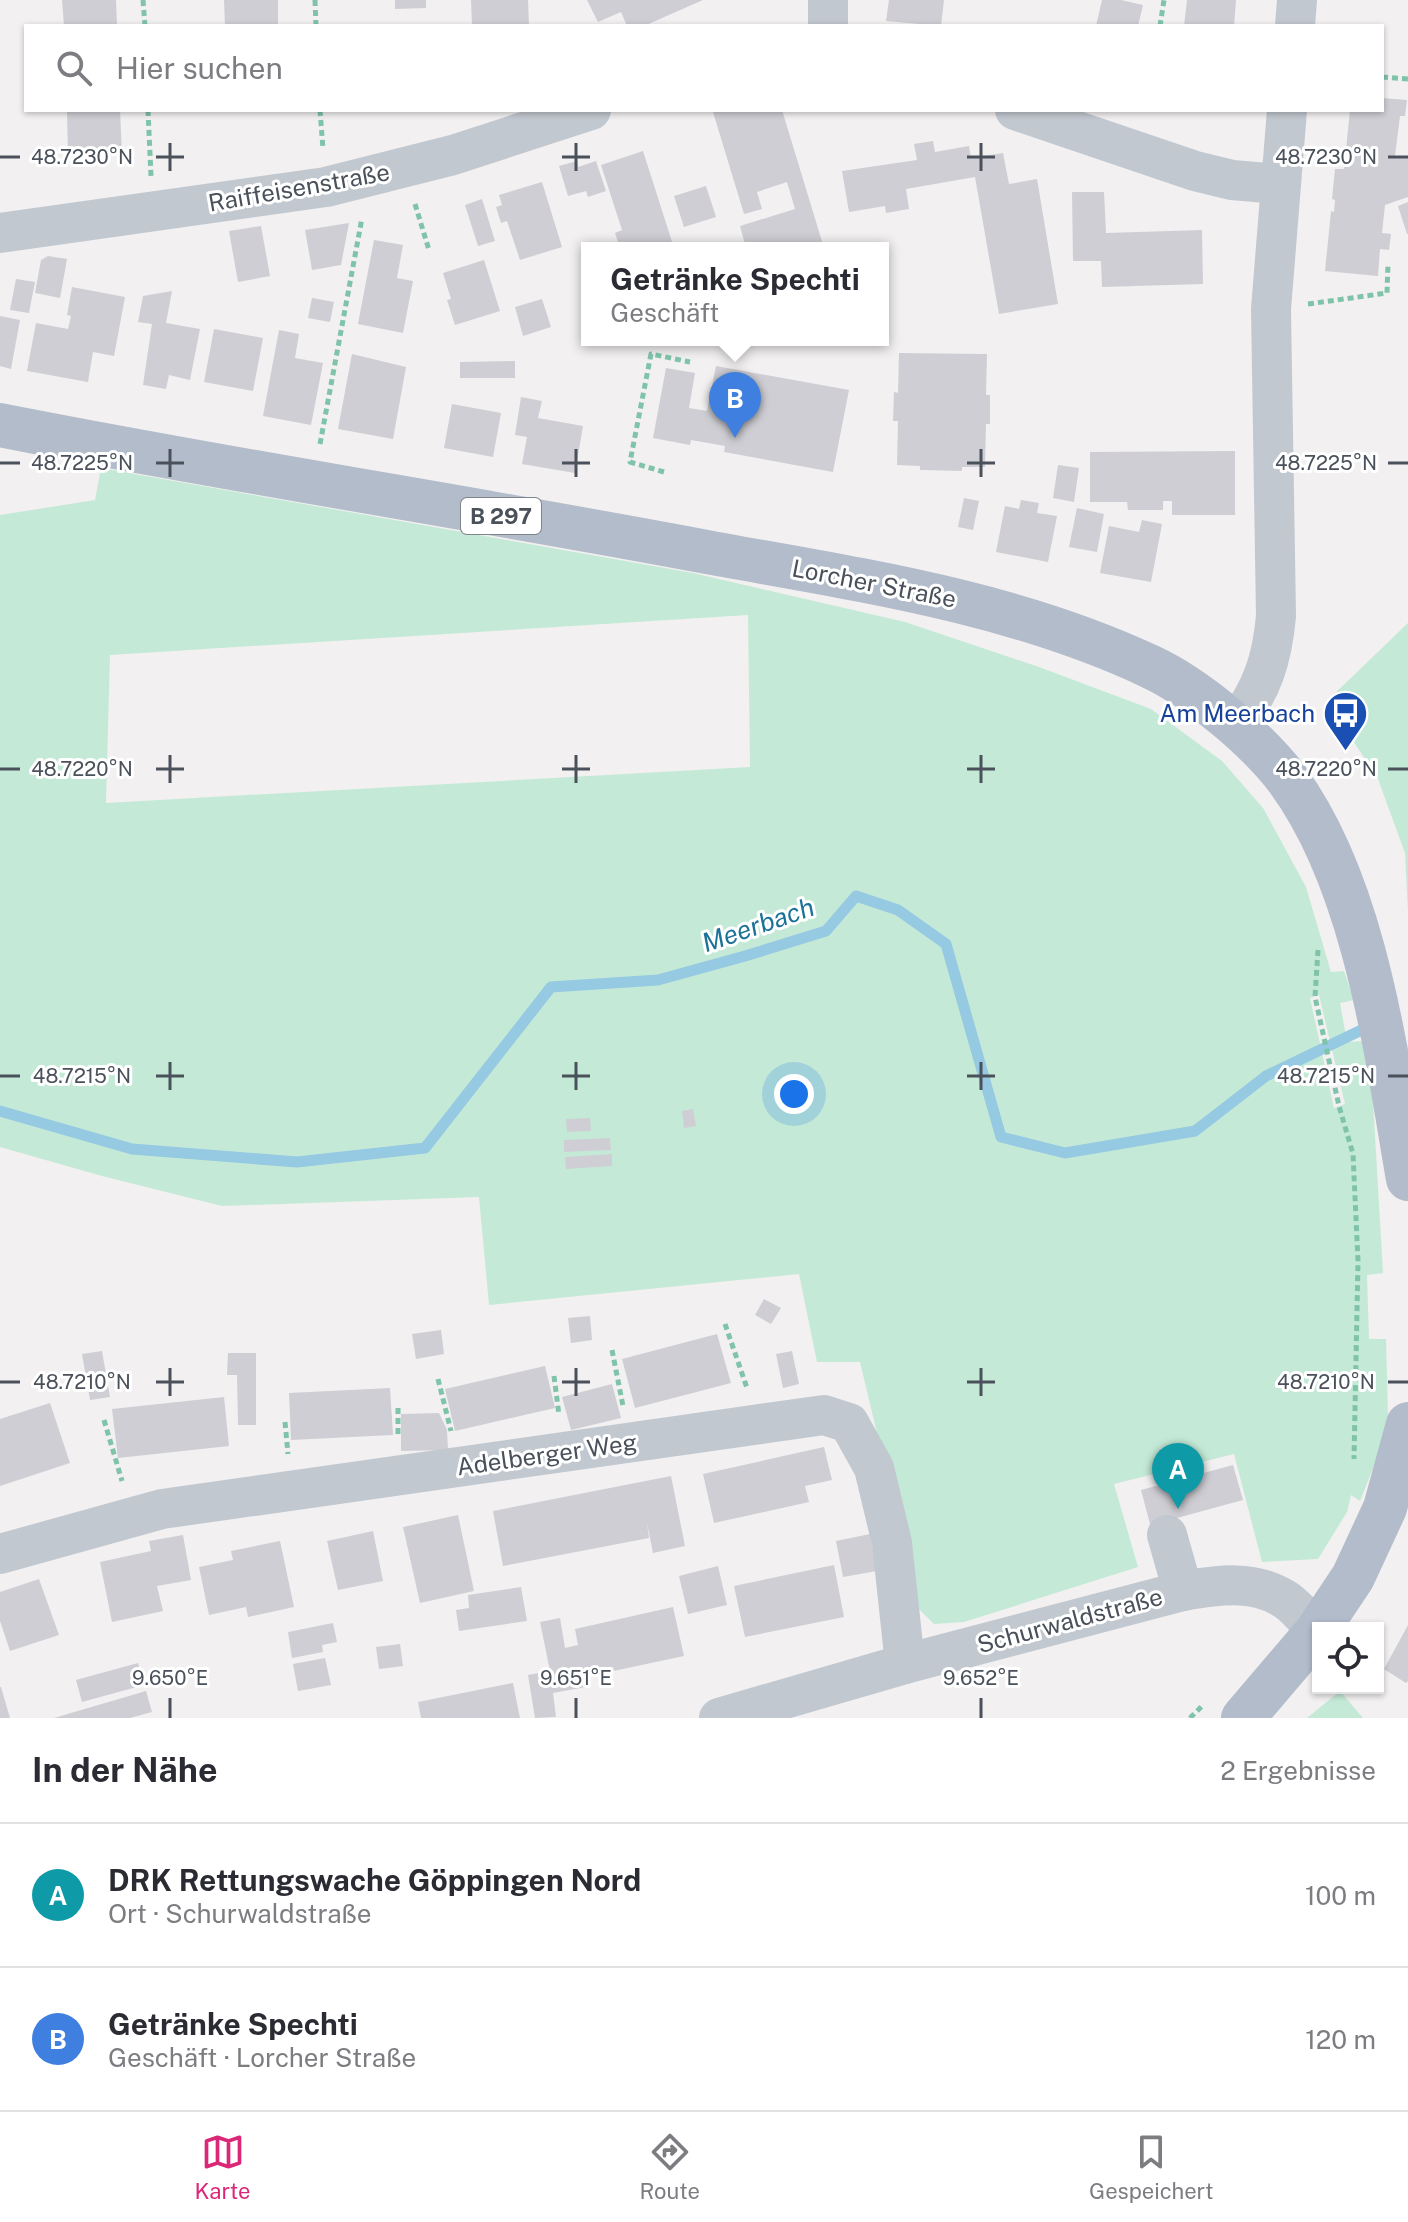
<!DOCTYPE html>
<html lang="de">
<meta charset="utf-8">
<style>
:root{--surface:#fff;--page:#f2f2f3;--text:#2b2b33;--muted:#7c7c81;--line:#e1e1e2;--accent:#db2777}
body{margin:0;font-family:"Public Sans",sans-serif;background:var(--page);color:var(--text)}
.controls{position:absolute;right:24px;bottom:24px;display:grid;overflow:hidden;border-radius:0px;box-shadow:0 2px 6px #0004}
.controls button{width:72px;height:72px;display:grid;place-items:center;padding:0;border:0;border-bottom:2px solid var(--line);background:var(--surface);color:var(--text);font:40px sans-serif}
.you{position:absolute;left:794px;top:1094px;width:28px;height:28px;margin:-20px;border:6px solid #fff;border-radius:50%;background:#1a73e8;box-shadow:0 0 0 12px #1a73e833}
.badge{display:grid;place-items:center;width:52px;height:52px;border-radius:50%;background:var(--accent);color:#fff;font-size:26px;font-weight:700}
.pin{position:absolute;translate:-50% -66px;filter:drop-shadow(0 2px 4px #0008)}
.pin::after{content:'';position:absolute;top:42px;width:28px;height:24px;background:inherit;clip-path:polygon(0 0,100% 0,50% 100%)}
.popup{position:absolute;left:581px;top:242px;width:308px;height:104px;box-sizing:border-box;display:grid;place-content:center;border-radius:0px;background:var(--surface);filter:drop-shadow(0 2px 6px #0005);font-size:26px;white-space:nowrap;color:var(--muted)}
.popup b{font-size:30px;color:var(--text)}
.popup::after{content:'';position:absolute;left:50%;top:100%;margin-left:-16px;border:16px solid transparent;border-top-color:var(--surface)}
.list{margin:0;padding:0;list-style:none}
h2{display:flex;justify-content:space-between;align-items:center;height:104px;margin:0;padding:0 32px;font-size:34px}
h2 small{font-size:26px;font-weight:400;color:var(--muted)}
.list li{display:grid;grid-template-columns:52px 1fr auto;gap:24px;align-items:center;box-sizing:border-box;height:144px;padding:0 32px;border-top:2px solid var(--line)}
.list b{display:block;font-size:30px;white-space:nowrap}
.list p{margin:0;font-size:26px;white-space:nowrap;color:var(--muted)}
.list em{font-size:26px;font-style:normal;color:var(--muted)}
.icon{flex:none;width:44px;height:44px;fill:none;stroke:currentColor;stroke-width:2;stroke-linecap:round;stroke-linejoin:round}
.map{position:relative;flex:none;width:1408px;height:1718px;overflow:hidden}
.search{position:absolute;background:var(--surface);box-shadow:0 2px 6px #0004;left:24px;right:24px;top:24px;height:88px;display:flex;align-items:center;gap:20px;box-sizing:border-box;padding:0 28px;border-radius:0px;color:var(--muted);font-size:30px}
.sheet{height:392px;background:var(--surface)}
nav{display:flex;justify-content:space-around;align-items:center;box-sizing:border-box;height:112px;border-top:2px solid var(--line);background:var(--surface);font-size:22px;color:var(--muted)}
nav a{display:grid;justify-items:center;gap:4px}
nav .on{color:var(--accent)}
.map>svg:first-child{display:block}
.green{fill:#c4ead7;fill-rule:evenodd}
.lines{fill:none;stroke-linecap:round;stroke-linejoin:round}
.stream{stroke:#96c9e2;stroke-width:11}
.building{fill:#ceced4}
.path{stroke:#7fc4aa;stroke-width:5;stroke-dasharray:6 4;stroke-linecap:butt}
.minor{stroke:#c2c8d0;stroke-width:40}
.major{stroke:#b3bccb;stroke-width:44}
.ticks{fill:none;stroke:#4a515b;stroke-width:3}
.labels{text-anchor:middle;stroke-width:6;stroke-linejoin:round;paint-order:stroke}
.shield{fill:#fff;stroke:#80858c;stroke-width:2}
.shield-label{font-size:22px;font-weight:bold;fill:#4a515b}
.street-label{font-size:24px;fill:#4a515b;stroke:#fff}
.transit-label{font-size:24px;fill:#164399;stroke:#fff;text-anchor:end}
.water-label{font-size:26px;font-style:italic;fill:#1d729a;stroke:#fff}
.ticks-label{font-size:20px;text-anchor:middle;fill:#4a515b;stroke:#fff;stroke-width:6;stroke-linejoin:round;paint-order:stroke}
</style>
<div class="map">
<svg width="1408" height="1718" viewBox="0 0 1408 1718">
<rect width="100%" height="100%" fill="#f2f0f0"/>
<g class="green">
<path d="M 101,468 L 693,573 L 905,622 L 1039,667 L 1151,709 L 1222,761 L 1263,808 L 1306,887 L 1331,972 L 1344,971 L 1354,1000 L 1340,1003 L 1347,1042 L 1362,1041 L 1373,1101 L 1383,1273 L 1367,1275 L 1369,1339 L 1386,1339 L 1388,1416 L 1381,1448 L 1360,1501 L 1351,1495 L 1347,1512 L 1318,1559 L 1262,1562 L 1234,1454 L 1114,1484 L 1138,1567 L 964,1622 L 934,1624 L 919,1609 L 860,1362 L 817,1362 L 799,1274 L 489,1305 L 479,1197 L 222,1206 L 102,1176 L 0,1147 L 0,515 L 95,500 ZM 748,615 L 750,767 L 106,803 L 110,655 ZM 1319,995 L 1345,1104 L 1334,1108 L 1310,998 Z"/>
<polygon points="1408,623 1408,912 1405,853 1378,779 1327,701"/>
<polygon points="1340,1691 1363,1718 1307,1718"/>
</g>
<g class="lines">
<polyline class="stream" points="0,1111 132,1149 297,1162 425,1148 551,987 658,980 745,956 826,931 856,896 898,910 946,944 1001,1137 1065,1153 1195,1131 1266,1076 1374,1024"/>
</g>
<g class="building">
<polygon points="62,0 116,0 117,26 64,26"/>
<polygon points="224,0 278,0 278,26 225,26"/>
<polygon points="395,0 426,0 426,8 395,9"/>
<polygon points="471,0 528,0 529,26 472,26"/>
<polygon points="587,0 703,0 644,26 627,26 621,12 598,22"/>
<polygon points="889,0 944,0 941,26 886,21"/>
<polygon points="1102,0 1121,0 1143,5 1138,26 1096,26"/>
<polygon points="1187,0 1236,0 1234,26 1184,26"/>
<polygon points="1382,98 1407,100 1405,116 1400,116 1395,156 1408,157 1408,197 1385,205 1382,233 1391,234 1389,250 1380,249 1378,276 1325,271 1331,211 1334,212 1335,200 1332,199 1335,169 1344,169 1350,110 1382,110"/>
<polygon points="67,110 120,110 122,154 68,155"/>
<polygon points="721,110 782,110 824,248 746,248 740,226 795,209 787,182 757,192 762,209 744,214 713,112"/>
<polygon points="933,141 935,152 969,146 971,158 1003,153 1009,184 1037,179 1058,304 999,314 975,177 906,189 909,209 886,213 885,206 849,212 842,171 917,160 914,144"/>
<polygon points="643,151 674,248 620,248 615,233 622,230 601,165"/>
<polygon points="577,161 578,167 596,161 606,191 588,197 586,191 568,196 559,166"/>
<polygon points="542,182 562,247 520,260 507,221 501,223 496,207 502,205 499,195"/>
<polygon points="706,186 716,217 684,227 674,196"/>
<polygon points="1072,192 1104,192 1106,233 1202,230 1203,284 1102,287 1101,261 1073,261"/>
<polygon points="482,199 495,241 478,246 465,205"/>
<polygon points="1408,202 1408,234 1407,234 1398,206"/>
<polygon points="349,223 341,265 312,270 305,230"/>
<polygon points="261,226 270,276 238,282 229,231"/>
<polygon points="374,240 403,245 397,278 413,281 403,333 358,324"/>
<polygon points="48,256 67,259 60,298 35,293 41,260"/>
<polygon points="484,260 500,311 455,325 447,300 451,299 443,273"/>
<polygon points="16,279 35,282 29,313 10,310"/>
<polygon points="72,287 125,297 114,356 93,352 88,382 27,371 36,323 68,329 71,316 67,315"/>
<polygon points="172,291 166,323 200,329 190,380 169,375 166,389 143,385 152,324 138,322 143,296"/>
<polygon points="312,298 334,302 330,322 308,318"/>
<polygon points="542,299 551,327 523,336 515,307"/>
<polygon points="0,316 20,320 11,369 0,366"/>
<polygon points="214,329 263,338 253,391 204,382"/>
<polygon points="279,330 299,334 295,358 323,363 311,425 263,416"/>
<polygon points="899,353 987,354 986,395 990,395 990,424 986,424 985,467 962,467 962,471 920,470 920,466 897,465 898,421 893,421 894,392 898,393"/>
<polygon points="352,354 406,367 393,439 338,429"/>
<polygon points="515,361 515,378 460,378 460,362"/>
<polygon points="716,366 849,390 833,472 724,452 725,446 691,440 690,445 653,438 666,368 695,373 689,408 707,411"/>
<polygon points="521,397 542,401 538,418 583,426 575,473 522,464 527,437 515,435"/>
<polygon points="452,404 501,413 493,457 444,448"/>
<polygon points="1235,451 1235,515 1172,515 1172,501 1163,501 1163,510 1128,510 1127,502 1090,502 1090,452"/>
<polygon points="1058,465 1079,468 1074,502 1053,498"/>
<polygon points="964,498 979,501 973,530 958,527"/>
<polygon points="1021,500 1039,503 1037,513 1057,516 1048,562 996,552 1005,506 1019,509"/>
<polygon points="1077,508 1104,514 1097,552 1069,547"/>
<polygon points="1142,520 1162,524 1151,582 1100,573 1109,526 1139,532"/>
<polygon points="693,1109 696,1126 684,1128 682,1111"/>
<polygon points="590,1118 591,1131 567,1132 566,1119"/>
<polygon points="610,1138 611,1150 564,1152 564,1140"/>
<polygon points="612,1154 612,1166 566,1169 565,1157"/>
<polygon points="764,1299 781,1308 771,1324 755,1315"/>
<polygon points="590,1316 592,1340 571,1343 568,1318"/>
<polygon points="441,1330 444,1354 416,1359 412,1334"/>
<polygon points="717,1334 731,1383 635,1408 622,1359"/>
<polygon points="102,1351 110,1397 90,1400 82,1354"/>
<polygon points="792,1351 799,1384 783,1388 776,1354"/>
<polygon points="228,1353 256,1353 256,1425 238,1425 237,1375 227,1375"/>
<polygon points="545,1366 555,1408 455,1431 445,1389"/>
<polygon points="612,1384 621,1418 571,1430 562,1397"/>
<polygon points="390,1388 393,1435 291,1440 289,1393"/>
<polygon points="224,1397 229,1446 118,1458 112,1409"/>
<polygon points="50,1403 70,1463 0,1486 0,1419"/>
<polygon points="439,1413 447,1430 448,1450 401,1451 401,1414"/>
<polygon points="824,1447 832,1480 805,1486 809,1502 714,1523 703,1474"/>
<polygon points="1233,1465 1243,1500 1177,1518 1181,1531 1154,1539 1141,1490"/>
<polygon points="671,1476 685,1546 653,1553 647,1523 649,1538 503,1566 493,1511"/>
<polygon points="458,1515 474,1591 420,1603 403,1527"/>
<polygon points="373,1531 383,1581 338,1590 327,1541"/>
<polygon points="870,1534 877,1571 843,1577 836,1541"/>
<polygon points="183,1535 191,1580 157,1586 163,1611 112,1622 100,1562 151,1551 149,1541"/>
<polygon points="280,1541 294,1607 248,1617 246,1607 209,1615 199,1567 233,1560 231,1551"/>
<polygon points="834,1565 844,1617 745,1637 734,1586"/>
<polygon points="718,1566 727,1605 688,1614 679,1576"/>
<polygon points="39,1579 59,1635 10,1651 0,1621 0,1592"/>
<polygon points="521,1587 527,1621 459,1631 456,1610 469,1608 468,1595"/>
<polygon points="673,1607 684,1656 585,1677 586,1687 553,1693 556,1717 535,1718 528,1675 550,1671 540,1622 560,1618 565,1648 578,1645 575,1629"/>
<polygon points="333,1623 337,1642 322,1645 323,1652 292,1658 288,1632"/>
<polygon points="1408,1625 1408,1681 1406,1683 1384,1669"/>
<polygon points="400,1644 403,1666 379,1669 376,1647"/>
<polygon points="325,1658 331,1685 298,1691 293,1664"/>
<polygon points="138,1663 144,1685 82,1702 76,1680"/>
<polygon points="513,1683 520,1718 421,1718 418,1702"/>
<polygon points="0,1687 1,1687 10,1718 0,1718"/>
<polygon points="146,1691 152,1712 130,1718 54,1718"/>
</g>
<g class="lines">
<g class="path">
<polyline points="143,0 145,26"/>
<polyline points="315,0 316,26"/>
<polyline points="1160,26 1164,0"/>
<polyline points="1382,77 1408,79"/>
<polyline points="148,110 151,176"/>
<polyline points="320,110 323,149"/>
<polyline points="415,204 429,250"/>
<polyline points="1308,304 1387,293 1388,264"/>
<polyline points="320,444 362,218"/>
<polyline points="664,472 630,462 651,354 690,362"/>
<polyline points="1318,950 1315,997 1339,1106 1353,1154 1358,1261 1354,1459"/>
<polyline points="725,1324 747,1388"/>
<polyline points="612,1350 623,1406"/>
<polyline points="554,1376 559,1415"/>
<polyline points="438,1379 451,1431"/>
<polyline points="398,1408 398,1438"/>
<polyline points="104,1420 122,1481"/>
<polyline points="285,1422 288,1454"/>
<polyline points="1190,1718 1203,1705"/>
</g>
<g class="minor">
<polyline points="828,26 828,0"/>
<polyline points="1295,26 1297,0"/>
<polyline points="1015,110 1195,171 1232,180 1280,184"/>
<polyline points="0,233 326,187 453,155 591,110"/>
<path d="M 1235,726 C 1262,689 1272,661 1276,616 L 1271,309 L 1287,110"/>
<polyline points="1167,1535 1183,1591"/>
<polyline points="0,1554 162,1509 824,1415 849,1423 874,1468 892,1543 905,1664"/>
<path d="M 719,1718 L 905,1664 L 1183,1591 C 1218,1585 1254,1579 1286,1600 C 1298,1608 1308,1622 1317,1631"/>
</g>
<g class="major">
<path d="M 0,425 C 237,472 475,508 712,553 C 861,580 1013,602 1151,667 C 1196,688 1258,740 1288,780 C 1365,885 1386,1052 1408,1179"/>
<polyline points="1319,1628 1353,1577 1385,1508 1408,1424"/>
<polyline points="1243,1718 1318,1630"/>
</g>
</g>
<path class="ticks" d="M 170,143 L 170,171M 576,143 L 576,171M 981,143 L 981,171M 0,157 L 20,157M 156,157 L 184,157M 562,157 L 590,157M 967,157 L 995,157M 1388,157 L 1408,157M 170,449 L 170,477M 576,449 L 576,477M 981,449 L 981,477M 0,463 L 20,463M 156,463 L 184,463M 562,463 L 590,463M 967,463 L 995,463M 1388,463 L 1408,463M 170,755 L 170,783M 576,755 L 576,783M 981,755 L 981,783M 0,769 L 20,769M 156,769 L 184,769M 562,769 L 590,769M 967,769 L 995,769M 1388,769 L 1408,769M 170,1062 L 170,1090M 576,1062 L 576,1090M 981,1062 L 981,1090M 0,1076 L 20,1076M 156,1076 L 184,1076M 562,1076 L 590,1076M 967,1076 L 995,1076M 1388,1076 L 1408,1076M 170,1368 L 170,1396M 576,1368 L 576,1396M 981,1368 L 981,1396M 0,1382 L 20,1382M 156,1382 L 184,1382M 562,1382 L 590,1382M 967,1382 L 995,1382M 1388,1382 L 1408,1382M 170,1698 L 170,1718M 576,1698 L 576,1718M 981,1698 L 981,1718"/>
<defs>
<symbol id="bus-pin" viewBox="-11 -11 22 30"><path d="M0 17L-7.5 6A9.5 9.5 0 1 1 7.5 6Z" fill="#1a4fb4" stroke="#fff"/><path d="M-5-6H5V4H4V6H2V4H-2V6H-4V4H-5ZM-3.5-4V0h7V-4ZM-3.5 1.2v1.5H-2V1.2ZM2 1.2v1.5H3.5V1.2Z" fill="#fff"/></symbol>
</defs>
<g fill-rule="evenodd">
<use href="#bus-pin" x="1320" y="688" width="51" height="69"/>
</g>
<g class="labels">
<rect class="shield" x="461" y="498" width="80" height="36" rx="6"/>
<g class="shield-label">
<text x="501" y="524">B 297</text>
</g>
<g class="street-label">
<text transform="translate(299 188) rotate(-10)" y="8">Raiffeisenstraße</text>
<text transform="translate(874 584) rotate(11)" y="8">Lorcher Straße</text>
<text transform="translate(547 1455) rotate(-8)" y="8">Adelberger Weg</text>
<text transform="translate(1070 1621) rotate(-15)" y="8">Schurwaldstraße</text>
</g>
<g class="transit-label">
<text x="1315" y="722">Am Meerbach</text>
</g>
<g class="water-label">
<text transform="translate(758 925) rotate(-19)" y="9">Meerbach</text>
</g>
</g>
<g class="ticks-label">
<text x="82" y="164">48.7230°N</text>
<text x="1326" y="164">48.7230°N</text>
<text x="82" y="470">48.7225°N</text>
<text x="1326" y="470">48.7225°N</text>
<text x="82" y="776">48.7220°N</text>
<text x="1326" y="776">48.7220°N</text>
<text x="82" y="1083">48.7215°N</text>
<text x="1326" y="1083">48.7215°N</text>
<text x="82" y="1389">48.7210°N</text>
<text x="1326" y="1389">48.7210°N</text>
<text x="170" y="1685">9.650°E</text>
<text x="576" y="1685">9.651°E</text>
<text x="981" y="1685">9.652°E</text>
</g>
</svg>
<div class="controls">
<button><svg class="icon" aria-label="locate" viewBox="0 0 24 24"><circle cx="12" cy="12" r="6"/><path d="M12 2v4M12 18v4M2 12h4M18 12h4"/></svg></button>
</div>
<div class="you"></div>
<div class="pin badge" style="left:1178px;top:1509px;background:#0f9aa8">A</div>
<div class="pin badge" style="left:735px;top:438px;background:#3f7fe0">B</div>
<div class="popup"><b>Getränke Spechti</b>Geschäft</div>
<div class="search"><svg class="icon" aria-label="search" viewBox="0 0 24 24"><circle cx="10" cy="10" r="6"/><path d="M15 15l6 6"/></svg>Hier suchen</div>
</div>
<section class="sheet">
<h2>In der Nähe<small>2 Ergebnisse</small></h2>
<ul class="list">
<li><span class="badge" style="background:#0f9aa8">A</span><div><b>DRK Rettungswache Göppingen Nord</b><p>Ort · Schurwaldstraße</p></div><em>100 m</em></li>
<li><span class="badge" style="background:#3f7fe0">B</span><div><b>Getränke Spechti</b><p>Geschäft · Lorcher Straße</p></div><em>120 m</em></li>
</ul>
</section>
<nav>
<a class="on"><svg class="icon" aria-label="map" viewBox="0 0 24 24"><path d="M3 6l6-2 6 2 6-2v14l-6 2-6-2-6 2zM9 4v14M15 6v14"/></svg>Karte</a>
<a><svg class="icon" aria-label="directions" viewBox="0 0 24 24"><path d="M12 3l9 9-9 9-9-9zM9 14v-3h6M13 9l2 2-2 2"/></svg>Route</a>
<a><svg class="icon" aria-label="saved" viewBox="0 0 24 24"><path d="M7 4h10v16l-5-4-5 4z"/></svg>Gespeichert</a>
</nav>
